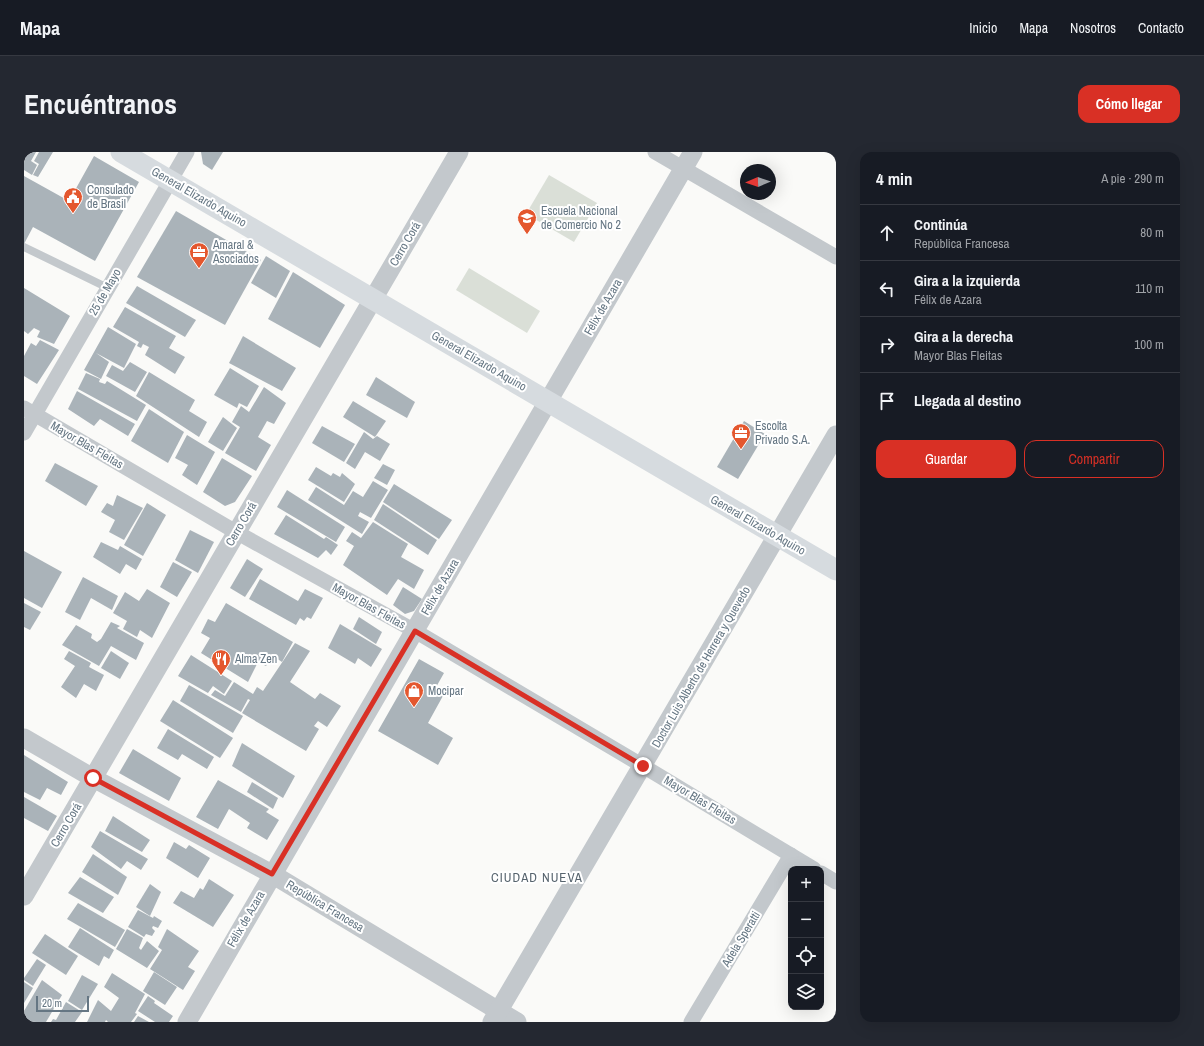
<!DOCTYPE html>
<html lang="es">
<meta charset="utf-8">
<style>
:root{--surface:#171b24;--page:#242831;--text:#f1f3f6;--muted:#9ea1a6;--line:#363941;--accent:#d93025}
body{margin:0;font-family:"Archivo Narrow",sans-serif;background:var(--page);color:var(--text)}
.controls{position:absolute;right:12px;bottom:12px;display:grid;overflow:hidden;border-radius:8px;box-shadow:0 4px 16px #0002}
.controls button{width:36px;height:36px;display:grid;place-items:center;padding:0;border:0;border-bottom:1px solid var(--line);background:var(--surface);color:var(--text);font:20px sans-serif}
.compass{position:absolute;left:716px;top:12px;width:36px;height:36px;border-radius:50%;background:var(--surface);box-shadow:0 4px 16px #0002;rotate:268deg}
.scale{position:absolute;left:12px;bottom:10px;width:53px;box-sizing:border-box;padding-left:4px;border:2px solid #657683;border-top:0;font-size:11px;line-height:14px;white-space:nowrap;color:#657683;-webkit-text-stroke:3px #fff;paint-order:stroke}
.stop{position:absolute;width:12px;height:12px;margin:-9px;border:3px solid #d93025;border-radius:50%;background:#fff}
.stop.end{background:#d93025;border-color:#fff;box-shadow:0 1px 4px #0008}
.list{margin:0;padding:0;list-style:none}
h2{display:flex;justify-content:space-between;align-items:center;height:52px;margin:0;padding:0 16px;font-size:17px}
h2 small{font-size:13px;font-weight:400;color:var(--muted)}
.list li{display:grid;grid-template-columns:26px 1fr auto;gap:12px;align-items:center;box-sizing:border-box;height:56px;padding:0 16px;border-top:1px solid var(--line)}
.list b{display:block;font-size:15px;white-space:nowrap}
.list p{margin:0;font-size:13px;white-space:nowrap;color:var(--muted)}
.list em{font-size:13px;font-style:normal;color:var(--muted)}
.actions{display:flex;gap:8px;padding:12px 16px}
.actions a{flex:1;padding:9px 0;border:1px solid var(--accent);border-radius:12px;text-align:center;font-size:14px;color:var(--accent)}
.actions .main{background:var(--accent);color:#fff}
.icon{flex:none;width:22px;height:22px;fill:none;stroke:currentColor;stroke-width:2;stroke-linecap:round;stroke-linejoin:round}
.map{position:relative;flex:none;width:812px;height:870px;overflow:hidden;border-radius:12px}
header{display:flex;align-items:center;gap:24px;box-sizing:border-box;height:56px;padding:0 20px;background:var(--surface);border-bottom:1px solid var(--line)}
header strong{font-size:19px}
nav{display:flex;gap:22px;margin-inline-start:auto;font-size:14px}
.intro{display:flex;align-items:center;justify-content:space-between;box-sizing:border-box;height:96px;padding:0 24px}
h1{margin:0;font-size:28px}
.button{padding:10px 18px;border-radius:12px;background:var(--accent);color:#fff;font-size:14px;font-weight:700}
main{display:flex;gap:24px;padding:0 24px}
aside{flex:1;background:var(--surface);border-radius:12px;box-shadow:0 4px 16px #0002}
.map>svg:first-child{display:block}
.green{fill:#dadfd7}
.building{fill:#aab3b9}
.lines{fill:none;stroke-linecap:round;stroke-linejoin:round}
.service{stroke:#c3c8cc;stroke-width:8}
.minor{stroke:#c3c8cc;stroke-width:15}
.tertiary{stroke:#c3c8cc;stroke-width:19}
.secondary{stroke:#d6dbdf;stroke-width:21}
.route{stroke:#d93025;stroke-width:5}
.labels{text-anchor:middle;stroke-width:4;stroke-linejoin:round;paint-order:stroke}
.poi-label{font-size:12px;fill:#657683;stroke:#fff;text-anchor:start}
.street-label{font-size:12px;fill:#657683;stroke:#fff}
.neighbourhood-label{font-size:13px;letter-spacing:1px;fill:#57646e;stroke:#fff}
</style>
<header>
<strong>Mapa</strong>
<nav><a>Inicio</a><a>Mapa</a><a>Nosotros</a><a>Contacto</a></nav>
</header>
<div class="intro"><h1>Encuéntranos</h1><a class="button">Cómo llegar</a></div>
<main>
<div class="map">
<svg width="812" height="870" viewBox="0 0 812 870">
<rect width="100%" height="100%" fill="#fafaf8"/>
<g class="green">
<polygon points="525,23 573,51 550,90 502,62"/>
<polygon points="445,116 516,159 503,181 432,138"/>
</g>
<g class="building">
<polygon points="0,0 12,0 7,9 13,13 8,23 0,18"/>
<polygon points="15,0 29,0 14,25 9,23 15,12 10,9"/>
<polygon points="177,0 199,0 188,18 179,12"/>
<polygon points="70,4 115,30 71,109 9,75 0,92 0,24 45,49"/>
<polygon points="152,59 237,108 201,173 113,125"/>
<polygon points="242,104 266,119 252,146 227,131"/>
<polygon points="269,120 321,153 296,196 244,167"/>
<polygon points="113,134 172,168 161,185 102,151"/>
<polygon points="0,136 46,164 30,192 13,185 16,179 10,176 4,182 0,179"/>
<polygon points="101,155 152,184 145,196 161,205 151,222 121,203 125,195 119,192 117,196 113,194 115,190 89,175"/>
<polygon points="84,175 112,192 100,216 72,201 85,210 77,227 60,218"/>
<polygon points="219,184 272,216 258,239 205,211"/>
<polygon points="16,188 35,198 13,232 0,224 0,204 7,191 12,194"/>
<polygon points="106,210 123,220 111,240 82,224 88,213 99,219"/>
<polygon points="206,216 235,234 223,255 215,251 213,256 190,243"/>
<polygon points="125,220 171,248 165,259 183,270 175,285 112,244"/>
<polygon points="62,221 76,227 75,230 81,232 83,229 122,253 113,269 54,237"/>
<polygon points="352,225 391,250 383,266 342,243"/>
<polygon points="240,235 262,251 250,272 243,269 234,285 247,293 232,319 201,301 216,275 208,270 217,254 225,260"/>
<polygon points="53,239 111,272 104,284 76,267 70,274 44,257"/>
<polygon points="329,249 362,269 351,285 319,265"/>
<polygon points="125,257 160,280 144,311 107,289"/>
<polygon points="199,265 213,276 199,299 184,290"/>
<polygon points="720,269 741,282 714,327 693,315"/>
<polygon points="298,274 331,292 320,310 288,291"/>
<polygon points="340,280 349,287 353,284 366,292 356,309 341,300 331,317 322,311"/>
<polygon points="163,283 191,300 173,333 158,323 164,313 151,306"/>
<polygon points="198,306 228,324 211,350 201,354 179,340"/>
<polygon points="31,311 74,334 62,354 21,329"/>
<polygon points="359,312 371,318 363,333 350,326"/>
<polygon points="292,315 307,324 309,321 316,325 318,321 331,332 320,350 284,328"/>
<polygon points="349,329 364,338 347,366 336,360 334,364 345,370 338,382 284,348 292,335 320,353 329,339 339,345"/>
<polygon points="370,332 428,368 415,387 359,350"/>
<polygon points="263,338 321,375 312,390 253,355"/>
<polygon points="93,343 119,356 100,388 85,380 91,368 77,360 83,351 89,354"/>
<polygon points="123,351 142,363 119,404 100,393"/>
<polygon points="359,352 413,388 404,403 350,368"/>
<polygon points="262,363 300,387 302,385 314,393 307,403 302,398 294,406 250,382"/>
<polygon points="349,370 384,392 377,405 400,418 390,437 374,427 363,443 319,413 330,394 322,389 328,380 337,386"/>
<polygon points="166,378 190,390 174,421 151,408"/>
<polygon points="77,390 94,398 96,394 118,407 112,418 102,412 96,422 69,405"/>
<polygon points="0,399 38,420 18,456 0,446"/>
<polygon points="223,407 239,417 221,445 206,436"/>
<polygon points="149,410 168,420 153,445 136,435"/>
<polygon points="59,425 94,444 88,458 67,446 56,468 41,460"/>
<polygon points="236,427 274,449 281,437 299,446 287,467 283,465 280,469 276,466 272,473 225,447"/>
<polygon points="379,435 398,447 390,459 381,462 369,453"/>
<polygon points="123,437 146,451 128,486 116,478 113,485 99,477 103,469 89,461 101,440 115,449"/>
<polygon points="0,451 17,460 6,478 0,475"/>
<polygon points="202,451 269,490 258,510 249,504 242,514 234,510 224,530 177,501 186,486 177,481 184,467 191,470"/>
<polygon points="335,465 358,480 352,492 329,477"/>
<polygon points="87,470 96,474 93,476 120,491 112,508 87,494 75,514 38,493 52,473 68,482 67,486 73,490 77,487"/>
<polygon points="316,472 358,497 347,515 334,506 331,512 304,496"/>
<polygon points="271,491 286,499 266,530 291,547 296,541 317,554 303,575 294,569 290,574 295,577 282,599 218,561 226,548 224,547 217,560 187,543 191,538 201,544 210,530 229,542 233,535 239,539"/>
<polygon points="45,499 67,511 65,515 80,523 72,539 60,532 52,546 37,535 51,514 40,507"/>
<polygon points="87,499 105,511 96,527 77,516"/>
<polygon points="167,503 208,529 200,542 189,534 184,541 154,524"/>
<polygon points="395,507 420,521 411,537 420,542 404,571 429,586 414,613 354,579"/>
<polygon points="165,533 219,564 209,581 156,549"/>
<polygon points="149,548 209,586 196,606 136,569"/>
<polygon points="144,577 190,605 183,617 158,602 154,608 133,596"/>
<polygon points="218,591 271,624 259,646 208,614"/>
<polygon points="109,597 157,626 145,649 95,621"/>
<polygon points="0,603 44,630 37,643 23,636 16,648 0,640"/>
<polygon points="194,628 245,657 242,660 255,668 243,688 223,676 226,671 205,657 194,677 172,665"/>
<polygon points="228,630 254,646 249,657 223,640"/>
<polygon points="0,645 33,664 24,679 0,666"/>
<polygon points="89,664 126,688 118,700 81,679"/>
<polygon points="76,679 124,707 117,718 103,709 97,717 67,695"/>
<polygon points="150,690 162,697 165,693 186,706 174,726 142,706"/>
<polygon points="69,702 103,725 94,743 58,720"/>
<polygon points="56,725 90,745 79,761 44,741"/>
<polygon points="185,727 210,743 189,775 149,751 157,739 170,746 176,736 179,738"/>
<polygon points="126,732 137,740 126,764 112,755"/>
<polygon points="54,751 101,778 91,795 43,767"/>
<polygon points="114,758 129,766 130,764 138,769 134,776 129,774 128,776 131,779 128,784 122,782 120,785 104,775"/>
<polygon points="56,776 90,798 85,807 80,804 75,814 44,795"/>
<polygon points="103,777 119,786 115,796 117,798 123,789 135,799 123,816 92,797"/>
<polygon points="143,777 175,799 164,815 171,819 159,838 126,817 138,798 134,795"/>
<polygon points="21,782 54,804 42,823 8,801"/>
<polygon points="13,807 22,813 9,834 0,828 0,826"/>
<polygon points="130,820 153,835 141,853 119,839"/>
<polygon points="88,821 121,842 111,861 113,862 107,870 84,870 82,868 81,870 63,870 74,848 87,859 95,846 80,835"/>
<polygon points="58,823 74,832 58,858 44,849"/>
<polygon points="18,828 38,843 22,870 0,870 0,859"/>
<polygon points="0,830 9,836 0,851"/>
<polygon points="124,844 131,849 130,851 149,864 145,870 131,870 114,859"/>
<polygon points="42,850 58,860 51,870 27,870 29,867 32,868"/>
<polygon points="114,864 125,870 110,870"/>
</g>
<g class="lines">
<polyline class="service" points="0,95 84,136"/>
<g class="minor">
<polyline points="631,0 812,105"/>
<polyline points="0,256 212,380 391,479 619,614 790,717"/>
<polyline points="0,281 163,0"/>
<polyline points="797,721 812,730"/>
<polyline points="667,870 767,703"/>
</g>
<g class="tertiary">
<polyline points="0,586 69,626 248,722 493,870"/>
<polyline points="0,744 435,0"/>
<polyline points="163,870 669,0"/>
<polyline points="468,870 812,283"/>
</g>
<polyline class="secondary" points="97,0 812,418"/>
</g>
<g class="lines">
<polyline class="route" points="69,626 248,722 391,479 619,614"/>
</g>
<defs>
<symbol id="civic-pin" viewBox="-11 -11 22 30"><path d="M0 17L-7.5 6A9.5 9.5 0 1 1 7.5 6Z" fill="#e4572e" stroke="#fff"/><path d="M-.6-6.5H3V-4.5H.6V-3L4-1V1h2V6H-6V1h2V-1L-.6-3ZM-1.2 2.5V6h2.4V2.5Z" fill="#fff"/></symbol>
<symbol id="school-pin" viewBox="-11 -11 22 30"><path d="M0 17L-7.5 6A9.5 9.5 0 1 1 7.5 6Z" fill="#e4572e" stroke="#fff"/><path d="M0-5L7-2L0 1L-7-2ZM-4 1L0 2.5L4 1V4Q0 6-4 4Z" fill="#fff"/></symbol>
<symbol id="office-pin" viewBox="-11 -11 22 30"><path d="M0 17L-7.5 6A9.5 9.5 0 1 1 7.5 6Z" fill="#e4572e" stroke="#fff"/><path d="M-6-3h4V-5.5h4V-3h4V5H-6ZM-1-4.5V-3h2v-1.5ZM-6 0V1H6V0Z" fill="#fff"/></symbol>
<symbol id="restaurant-pin" viewBox="-11 -11 22 30"><path d="M0 17L-7.5 6A9.5 9.5 0 1 1 7.5 6Z" fill="#e4572e" stroke="#fff"/><path d="M-5-6h1v4h1v-4h1v4h1v-4h1v5L-1.5 .5V6h-2V.5L-5-1ZM5-6V6H3V1.5H1.5Q1.5-4 5-6Z" fill="#fff"/></symbol>
<symbol id="shop-pin" viewBox="-11 -11 22 30"><path d="M0 17L-7.5 6A9.5 9.5 0 1 1 7.5 6Z" fill="#e4572e" stroke="#fff"/><path d="M-5-2.5h2.3a2.7 3.5 0 0 1 5.4 0H5L5.5 6h-11ZM-1.5-2.5h3a1.5 2.3 0 0 0-3 0Z" fill="#fff"/></symbol>
</defs>
<g fill-rule="evenodd">
<use href="#civic-pin" x="38" y="34" width="22" height="30"/>
<use href="#school-pin" x="492" y="55" width="22" height="30"/>
<use href="#office-pin" x="164" y="89" width="22" height="30"/>
<use href="#office-pin" x="706" y="270" width="22" height="30"/>
<use href="#restaurant-pin" x="186" y="496" width="22" height="30"/>
<use href="#shop-pin" x="379" y="528" width="22" height="30"/>
</g>
<g class="labels">
<g class="poi-label">
<text x="63" y="42">Consulado<tspan x="63" dy="14">de Brasil</tspan></text>
<text x="517" y="63">Escuela Nacional<tspan x="517" dy="14">de Comercio No 2</tspan></text>
<text x="189" y="97">Amaral &amp;<tspan x="189" dy="14">Asociados</tspan></text>
<text x="731" y="278">Escolta<tspan x="731" dy="14">Privado S.A.</tspan></text>
<text x="211" y="511">Alma Zen</text>
<text x="404" y="543">Mocipar</text>
</g>
<g class="street-label">
<text transform="translate(175 45) rotate(30)" y="4">General Elizardo Aquino</text>
<text transform="translate(381 92) rotate(-60)" y="4">Cerro Corá</text>
<text transform="translate(81 140) rotate(-60)" y="4">25 de Mayo</text>
<text transform="translate(579 155) rotate(-60)" y="4">Félix de Azara</text>
<text transform="translate(455 209) rotate(30)" y="4">General Elizardo Aquino</text>
<text transform="translate(63 293) rotate(30)" y="4">Mayor Blas Fleitas</text>
<text transform="translate(217 372) rotate(-60)" y="4">Cerro Corá</text>
<text transform="translate(734 373) rotate(30)" y="4">General Elizardo Aquino</text>
<text transform="translate(416 435) rotate(-60)" y="4">Félix de Azara</text>
<text transform="translate(345 454) rotate(29)" y="4">Mayor Blas Fleitas</text>
<text transform="translate(677 515) rotate(-60)" y="4">Doctor Luis Alberto de Herrera y Quevedo</text>
<text transform="translate(676 648) rotate(31)" y="4">Mayor Blas Fleitas</text>
<text transform="translate(42 673) rotate(-60)" y="4">Cerro Corá</text>
<text transform="translate(301 754) rotate(31)" y="4">República Francesa</text>
<text transform="translate(222 767) rotate(-60)" y="4">Félix de Azara</text>
<text transform="translate(717 787) rotate(-59)" y="4">Adela Speratti</text>
</g>
<g class="neighbourhood-label">
<text x="513" y="730">CIUDAD NUEVA</text>
</g>
</g>
</svg>
<div class="controls">
<button>+</button>
<button>−</button>
<button><svg class="icon" aria-label="locate" viewBox="0 0 24 24"><circle cx="12" cy="12" r="6"/><path d="M12 2v4M12 18v4M2 12h4M18 12h4"/></svg></button>
<button><svg class="icon" aria-label="layers" viewBox="0 0 24 24"><path d="M12 4l9 5-9 5-9-5zM3 14l9 5 9-5"/></svg></button>
</div>
<svg class="compass" viewBox="-18 -18 36 36"><path d="M0-13l5 13h-10z" fill="#e53935"/><path d="M0 13l5-13h-10z" fill="#9ea1a6"/></svg>
<div class="scale">20 m</div>
<div class="stop" style="left:69px;top:626px"></div>
<div class="stop end" style="left:619px;top:614px"></div>
</div>
<aside>
<h2>4 min<small>A pie · 290 m</small></h2>
<ul class="list">
<li><svg class="icon" aria-label="ahead" viewBox="0 0 24 24"><path d="M12 20V5M6 11l6-6 6 6"/></svg><div><b>Continúa</b><p>República Francesa</p></div><em>80 m</em></li>
<li><svg class="icon" aria-label="left" viewBox="0 0 24 24"><path d="M17 20v-9H6M10 6l-5 5 5 5"/></svg><div><b>Gira a la izquierda</b><p>Félix de Azara</p></div><em>110 m</em></li>
<li><svg class="icon" aria-label="right" viewBox="0 0 24 24"><path d="M7 20v-9h11M14 6l5 5-5 5"/></svg><div><b>Gira a la derecha</b><p>Mayor Blas Fleitas</p></div><em>100 m</em></li>
<li><svg class="icon" aria-label="arrive" viewBox="0 0 24 24"><path d="M6 21V4h12l-3 4 3 4H6"/></svg><div><b>Llegada al destino</b></div></li>
</ul>
<div class="actions"><a class="main">Guardar</a><a>Compartir</a></div>
</aside>
</main>
